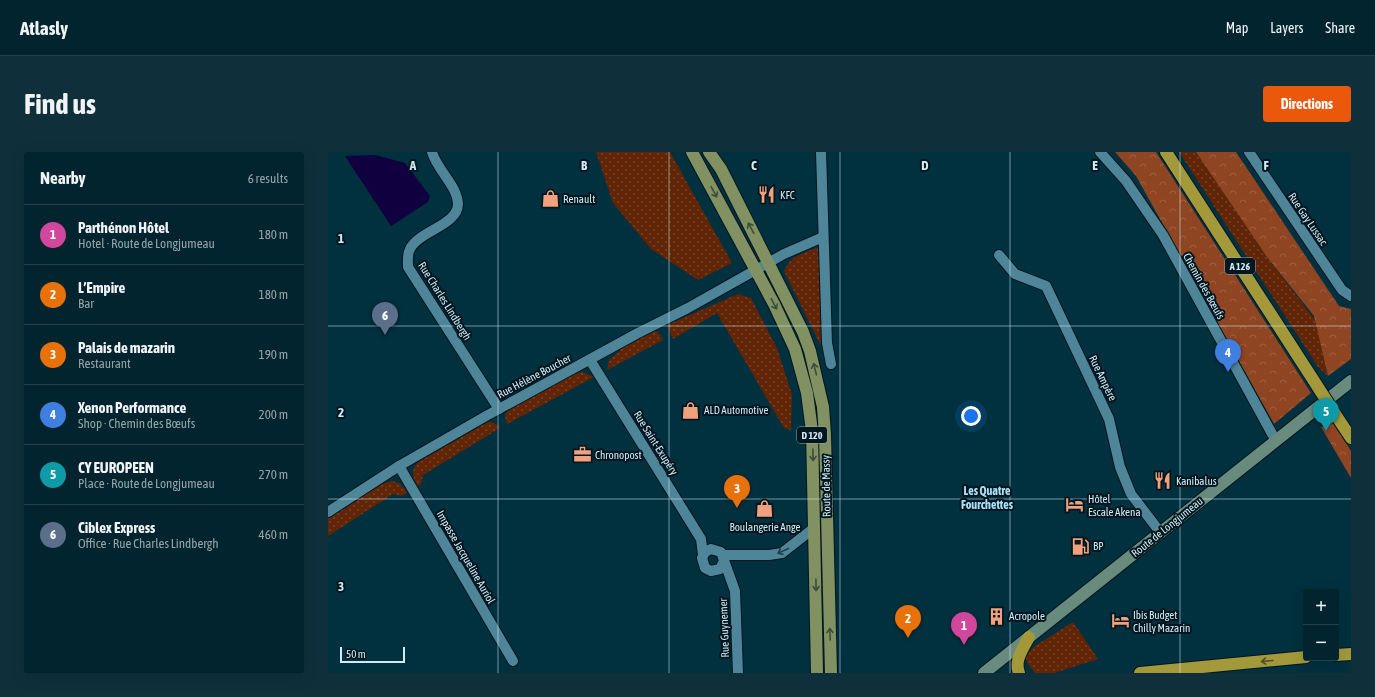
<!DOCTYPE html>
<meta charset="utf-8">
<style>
:root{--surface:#01242e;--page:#0f303a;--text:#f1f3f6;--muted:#96a4aa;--line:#23414a;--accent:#ea580c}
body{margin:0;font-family:"Asap Condensed",sans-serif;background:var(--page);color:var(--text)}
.controls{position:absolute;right:12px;bottom:12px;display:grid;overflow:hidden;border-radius:4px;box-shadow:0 4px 16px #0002}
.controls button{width:36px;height:36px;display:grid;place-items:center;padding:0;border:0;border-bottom:1px solid var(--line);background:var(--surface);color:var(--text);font:20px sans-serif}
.scale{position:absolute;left:12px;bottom:10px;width:65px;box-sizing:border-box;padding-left:4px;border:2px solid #cfebf6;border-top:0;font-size:11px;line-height:14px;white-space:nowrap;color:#cfebf6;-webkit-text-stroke:3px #01161e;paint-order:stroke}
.you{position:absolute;left:643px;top:264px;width:14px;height:14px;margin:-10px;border:3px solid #fff;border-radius:50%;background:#1a73e8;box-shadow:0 0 0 6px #1a73e833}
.badge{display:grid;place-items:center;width:26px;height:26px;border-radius:50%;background:var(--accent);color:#fff;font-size:13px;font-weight:700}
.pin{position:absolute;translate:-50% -33px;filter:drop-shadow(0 1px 2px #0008)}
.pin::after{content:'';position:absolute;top:21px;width:14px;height:12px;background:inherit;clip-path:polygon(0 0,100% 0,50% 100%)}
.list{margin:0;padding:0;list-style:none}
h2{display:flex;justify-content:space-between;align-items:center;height:52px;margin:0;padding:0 16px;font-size:17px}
h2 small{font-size:13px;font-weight:400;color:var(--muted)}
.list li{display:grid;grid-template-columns:26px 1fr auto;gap:12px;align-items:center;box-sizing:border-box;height:60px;padding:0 16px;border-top:1px solid var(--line)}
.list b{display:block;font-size:15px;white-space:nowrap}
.list p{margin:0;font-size:13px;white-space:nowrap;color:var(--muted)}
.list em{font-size:13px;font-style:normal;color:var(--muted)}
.map{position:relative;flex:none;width:1023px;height:521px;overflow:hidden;border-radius:4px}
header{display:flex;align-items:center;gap:24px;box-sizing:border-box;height:56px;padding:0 20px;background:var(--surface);border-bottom:1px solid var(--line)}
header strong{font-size:19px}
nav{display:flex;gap:22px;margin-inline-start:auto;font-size:14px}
.intro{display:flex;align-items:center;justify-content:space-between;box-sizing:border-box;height:96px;padding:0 24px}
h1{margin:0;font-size:28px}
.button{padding:10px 18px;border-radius:4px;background:var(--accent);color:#fff;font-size:14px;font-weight:700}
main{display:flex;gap:24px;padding:0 24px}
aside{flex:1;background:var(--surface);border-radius:4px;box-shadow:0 4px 16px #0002}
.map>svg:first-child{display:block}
.grass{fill:url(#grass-dots)}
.forest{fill:url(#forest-crowns)}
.water{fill:#11003f}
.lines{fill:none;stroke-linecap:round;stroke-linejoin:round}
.street-casing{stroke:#001720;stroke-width:12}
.secondary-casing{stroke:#001720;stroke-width:14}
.primary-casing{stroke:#001720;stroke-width:14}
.highway-casing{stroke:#001720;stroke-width:14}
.street{stroke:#4e8599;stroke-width:10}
.secondary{stroke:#688b7d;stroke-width:12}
.primary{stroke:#819161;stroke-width:12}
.highway{stroke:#a3993b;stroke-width:12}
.highway-bridge-casing{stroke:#001720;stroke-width:14;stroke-linecap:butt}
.highway-bridge{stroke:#a3993b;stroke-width:12}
.oneway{stroke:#3b4d3c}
.oneway2{stroke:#20424f}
.oneway3{stroke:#4a512b}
.grid{fill:none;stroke:#cfebf6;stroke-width:1;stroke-opacity:0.55}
.labels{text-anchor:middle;stroke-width:4;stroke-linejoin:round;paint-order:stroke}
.shield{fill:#01161e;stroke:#91abb5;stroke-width:1}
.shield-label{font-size:10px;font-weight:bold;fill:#cfebf6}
.poi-label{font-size:11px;fill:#cfebf6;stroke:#01161e;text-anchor:start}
.street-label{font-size:11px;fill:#cfebf6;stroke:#01161e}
.neighbourhood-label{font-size:12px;font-weight:bold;fill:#a7e0f7;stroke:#01161e}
.grid-label{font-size:13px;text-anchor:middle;font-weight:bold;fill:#cfebf6;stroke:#01161e;stroke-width:4;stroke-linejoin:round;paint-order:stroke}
</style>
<header>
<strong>Atlasly</strong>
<nav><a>Map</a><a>Layers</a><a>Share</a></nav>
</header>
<div class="intro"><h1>Find us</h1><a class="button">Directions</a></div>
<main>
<aside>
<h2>Nearby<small>6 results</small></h2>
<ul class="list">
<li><span class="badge" style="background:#d1479c">1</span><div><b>Parthénon Hôtel</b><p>Hotel · Route de Longjumeau</p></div><em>180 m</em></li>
<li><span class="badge" style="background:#e8710a">2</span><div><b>L’Empire</b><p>Bar</p></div><em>180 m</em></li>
<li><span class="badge" style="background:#e8710a">3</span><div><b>Palais de mazarin</b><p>Restaurant</p></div><em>190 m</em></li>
<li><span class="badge" style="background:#3f7fe0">4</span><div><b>Xenon Performance</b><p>Shop · Chemin des Bœufs</p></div><em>200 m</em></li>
<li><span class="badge" style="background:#0f9aa8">5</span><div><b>CY EUROPEEN</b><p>Place · Route de Longjumeau</p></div><em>270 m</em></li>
<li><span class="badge" style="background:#5c6f8a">6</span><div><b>Ciblex Express</b><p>Office · Rue Charles Lindbergh</p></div><em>460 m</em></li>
</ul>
</aside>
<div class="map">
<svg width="1023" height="521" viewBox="0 0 1023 521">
<defs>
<pattern id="grass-dots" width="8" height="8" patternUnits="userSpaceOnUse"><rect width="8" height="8" fill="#612404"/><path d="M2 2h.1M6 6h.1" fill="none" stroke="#774429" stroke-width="1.8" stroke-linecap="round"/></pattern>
<pattern id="forest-crowns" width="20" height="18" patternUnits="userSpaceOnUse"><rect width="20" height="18" fill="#8f4422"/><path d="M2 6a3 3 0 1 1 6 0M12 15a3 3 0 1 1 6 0" fill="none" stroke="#9e5f43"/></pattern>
</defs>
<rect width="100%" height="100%" fill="#01303e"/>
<g class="grass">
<polygon points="268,0 342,0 404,111 370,128 323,97 285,51"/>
<polygon points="851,0 868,0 939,105 987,168 1000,224 990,215"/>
<path d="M 491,95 L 493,194 L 456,119 C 463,103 476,101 491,95 Z"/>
<polygon points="410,142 423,146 449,196 464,243 463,278 456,276 389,161 345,187 339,173"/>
<polygon points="325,179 330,180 335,188 279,218 281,208 292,199 291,197"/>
<polygon points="255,220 266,225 179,272 177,263 180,257 248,221"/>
<path d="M 160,269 L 168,272 L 172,276 L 95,323 L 93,332 L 90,334 C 86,328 83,321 87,314 C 93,303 147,275 160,269 Z"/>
<polygon points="64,329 71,331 80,340 74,344 65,342 0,384 0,366 3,364 53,332"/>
<polygon points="745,470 770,507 726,521 707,521 700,512 697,504 707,494"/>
</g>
<g class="forest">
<polygon points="787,0 828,0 983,241 946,272 808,24"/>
<polygon points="868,0 908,0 1011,154 1023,157 1023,207 1000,224 986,164 939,105"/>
<polygon points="1005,270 1023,299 1023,326 993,275"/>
</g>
<polygon class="water" points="47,3 77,11 102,44 100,50 63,74 17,4"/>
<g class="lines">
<defs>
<g id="street">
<path d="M 104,0 C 109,18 129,33 130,52 C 130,73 91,79 82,97 C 79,102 80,109 80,115 L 171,257"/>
<polyline points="493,0 499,191 503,212"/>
<polyline points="772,0 798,29 835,83 948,289"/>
<polyline points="921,0 1014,138 1023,144"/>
<polyline points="671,103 687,122 718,134 781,267 792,315 803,342 832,380"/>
<polyline points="262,208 373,387 375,403"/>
<polyline points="71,314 185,509"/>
<polyline points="0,360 71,314 158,264 310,181 360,156 456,102 495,85"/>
<polyline points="395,403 441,403 454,401 486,376"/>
<polyline points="396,409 392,417 383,419 377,416 374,406 377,400 383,397 393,400 407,439 410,521"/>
</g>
<polyline id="secondary" points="656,521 1023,229"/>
<g id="primary">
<polyline points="364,0 446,152 467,197 479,241 484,279 489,521"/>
<polyline points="381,0 393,17 475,180 482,199 495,255 497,283 503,521"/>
</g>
<g id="highway">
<polyline points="838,0 986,229"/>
<polyline points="1009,265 1023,286"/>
<polyline points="1008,503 1023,502"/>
<path d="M 691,521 C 686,508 695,497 701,485"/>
<polyline points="812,521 978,505"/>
</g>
</defs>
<use href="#street" class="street-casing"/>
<use href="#secondary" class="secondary-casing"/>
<use href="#primary" class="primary-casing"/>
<use href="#highway" class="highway-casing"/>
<use href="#street" class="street"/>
<use href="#secondary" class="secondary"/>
<use href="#primary" class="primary"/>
<use href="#highway" class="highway"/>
<defs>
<polyline id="highway-bridge" points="986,229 1009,265"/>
</defs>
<use href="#highway-bridge" class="highway-bridge-casing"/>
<use href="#highway-bridge" class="highway-bridge"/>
</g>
<defs><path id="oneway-shaft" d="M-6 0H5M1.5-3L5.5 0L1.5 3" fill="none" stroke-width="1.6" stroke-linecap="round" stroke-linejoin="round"/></defs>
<g class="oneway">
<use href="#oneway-shaft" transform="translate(386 40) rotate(62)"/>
<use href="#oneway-shaft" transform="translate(423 76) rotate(-118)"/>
<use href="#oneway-shaft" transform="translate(446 152) rotate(63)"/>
<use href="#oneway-shaft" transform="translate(487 217) rotate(-104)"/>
<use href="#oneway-shaft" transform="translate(485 303) rotate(89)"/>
<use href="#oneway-shaft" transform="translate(488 433) rotate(89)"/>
<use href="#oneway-shaft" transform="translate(502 482) rotate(-92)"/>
</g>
<use class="oneway2" href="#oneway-shaft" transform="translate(455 399) rotate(155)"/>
<use class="oneway3" href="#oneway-shaft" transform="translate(939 509) rotate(175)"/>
<path class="grid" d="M 170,0 L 170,521M 341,0 L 341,521M 512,0 L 512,521M 682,0 L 682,521M 852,0 L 852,521M 0,174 L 1023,174M 0,347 L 1023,347"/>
<defs>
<symbol id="restaurant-bare" viewBox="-9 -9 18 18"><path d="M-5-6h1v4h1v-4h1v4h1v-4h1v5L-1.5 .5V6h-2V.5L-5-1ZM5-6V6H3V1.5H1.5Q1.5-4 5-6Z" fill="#f2a17e" stroke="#01161e" stroke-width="2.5" paint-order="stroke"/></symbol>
<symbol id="shop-bare" viewBox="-9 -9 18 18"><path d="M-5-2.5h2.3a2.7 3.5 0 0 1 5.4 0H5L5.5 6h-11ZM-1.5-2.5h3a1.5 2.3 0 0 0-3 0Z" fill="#f2a17e" stroke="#01161e" stroke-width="2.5" paint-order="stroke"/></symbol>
<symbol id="office-bare" viewBox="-9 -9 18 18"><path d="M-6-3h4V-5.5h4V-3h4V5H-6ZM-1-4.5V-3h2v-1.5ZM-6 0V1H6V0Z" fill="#f2a17e" stroke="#01161e" stroke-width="2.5" paint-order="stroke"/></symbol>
<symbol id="hotel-bare" viewBox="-9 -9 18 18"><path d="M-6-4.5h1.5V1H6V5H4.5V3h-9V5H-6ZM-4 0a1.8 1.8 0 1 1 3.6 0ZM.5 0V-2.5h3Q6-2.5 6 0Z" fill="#f2a17e" stroke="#01161e" stroke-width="2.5" paint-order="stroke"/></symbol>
<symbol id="fuel-bare" viewBox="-9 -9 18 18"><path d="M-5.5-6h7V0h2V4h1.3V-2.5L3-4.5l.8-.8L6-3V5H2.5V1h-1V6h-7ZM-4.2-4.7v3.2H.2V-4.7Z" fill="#f2a17e" stroke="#01161e" stroke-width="2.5" paint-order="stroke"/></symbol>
<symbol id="building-bare" viewBox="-9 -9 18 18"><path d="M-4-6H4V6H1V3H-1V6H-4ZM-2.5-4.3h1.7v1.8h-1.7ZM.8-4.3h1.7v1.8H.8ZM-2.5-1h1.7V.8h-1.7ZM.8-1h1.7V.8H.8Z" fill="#f2a17e" stroke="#01161e" stroke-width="2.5" paint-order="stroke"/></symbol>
</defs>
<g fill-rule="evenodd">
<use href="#restaurant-bare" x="426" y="30" width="25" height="25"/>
<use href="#shop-bare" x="210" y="34" width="25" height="25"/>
<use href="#shop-bare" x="350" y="246" width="25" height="25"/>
<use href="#office-bare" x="242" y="290" width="25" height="25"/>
<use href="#restaurant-bare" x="822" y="316" width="25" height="25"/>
<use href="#hotel-bare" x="734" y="340" width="25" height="25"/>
<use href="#shop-bare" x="424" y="344" width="25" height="25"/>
<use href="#fuel-bare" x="740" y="382" width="25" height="25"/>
<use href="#building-bare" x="656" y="452" width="25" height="25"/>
<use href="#hotel-bare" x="780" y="456" width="25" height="25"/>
</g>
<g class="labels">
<g class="shield">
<rect x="897" y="106" width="30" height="16" rx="3"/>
<rect x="469" y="275" width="30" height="16" rx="3"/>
</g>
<g class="shield-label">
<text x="912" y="118">A 126</text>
<text x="484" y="287">D 120</text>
</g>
<g class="poi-label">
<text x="452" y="47">KFC</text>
<text x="235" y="51">Renault</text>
<text x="376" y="262">ALD Automotive</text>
<text x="267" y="307">Chronopost</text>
<text x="848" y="333">Kanibalus</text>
<text x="760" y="351">Hôtel<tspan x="760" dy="13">Escale Akena</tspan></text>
<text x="437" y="379" text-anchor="middle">Boulangerie Ange</text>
<text x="765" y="398">BP</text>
<text x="805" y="467">Ibis Budget<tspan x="805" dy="13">Chilly Mazarin</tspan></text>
<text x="681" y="468">Acropole</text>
</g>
<g class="street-label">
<text transform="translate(980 67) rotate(56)" y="4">Rue Gay Lussac</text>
<text transform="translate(876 134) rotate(61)" y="4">Chemin des Bœufs</text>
<text transform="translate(117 149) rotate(58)" y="4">Rue Charles Lindbergh</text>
<text transform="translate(206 224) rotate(-28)" y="4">Rue Hélène Boucher</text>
<text transform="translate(775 226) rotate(64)" y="4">Rue Ampère</text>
<text transform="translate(328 291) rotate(58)" y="4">Rue Saint-Exupéry</text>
<text transform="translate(498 334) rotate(-91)" y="4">Route de Massy</text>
<text transform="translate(839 375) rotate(-39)" y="4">Route de Longjumeau</text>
<text transform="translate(138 405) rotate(60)" y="4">Impasse Jacqueline Auriol</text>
<text transform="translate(396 476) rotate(-92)" y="4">Rue Guynemer</text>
</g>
<g class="neighbourhood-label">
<text x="659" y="343">Les Quatre<tspan x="659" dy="14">Fourchettes</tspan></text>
</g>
</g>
<g class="grid-label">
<text x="85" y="18">A</text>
<text x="256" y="18">B</text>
<text x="426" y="18">C</text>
<text x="597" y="18">D</text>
<text x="767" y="18">E</text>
<text x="938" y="18">F</text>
<text x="13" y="91">1</text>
<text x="13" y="265">2</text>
<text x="13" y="439">3</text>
</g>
</svg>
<div class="controls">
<button>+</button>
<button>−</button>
</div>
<div class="scale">50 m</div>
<div class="you"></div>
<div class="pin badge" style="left:636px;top:493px;background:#d1479c">1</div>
<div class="pin badge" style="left:580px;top:486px;background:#e8710a">2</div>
<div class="pin badge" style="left:409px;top:356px;background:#e8710a">3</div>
<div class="pin badge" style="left:900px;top:220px;background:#3f7fe0">4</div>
<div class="pin badge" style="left:998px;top:279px;background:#0f9aa8">5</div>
<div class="pin badge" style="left:57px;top:183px;background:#5c6f8a">6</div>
</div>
</main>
